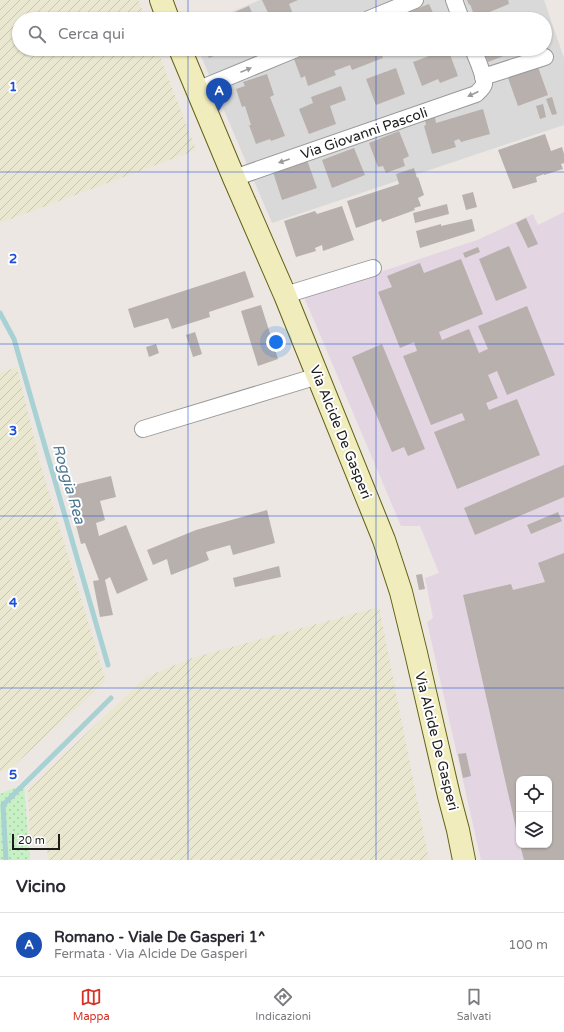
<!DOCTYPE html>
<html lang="it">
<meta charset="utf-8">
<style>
:root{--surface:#fff;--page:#f2f2f3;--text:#2b2b33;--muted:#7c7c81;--line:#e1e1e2;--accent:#d93025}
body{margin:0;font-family:"Varela Round",sans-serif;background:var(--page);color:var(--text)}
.controls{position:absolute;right:12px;bottom:12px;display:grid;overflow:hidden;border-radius:8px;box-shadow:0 1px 3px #0004}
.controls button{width:36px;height:36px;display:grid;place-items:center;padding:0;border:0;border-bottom:1px solid var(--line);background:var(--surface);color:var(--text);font:20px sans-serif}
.scale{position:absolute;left:12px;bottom:10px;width:48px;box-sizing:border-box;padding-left:4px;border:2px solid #1c1c1c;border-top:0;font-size:11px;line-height:14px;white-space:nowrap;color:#1c1c1c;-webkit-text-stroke:3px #fff;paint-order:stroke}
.you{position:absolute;left:276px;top:342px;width:14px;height:14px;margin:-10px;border:3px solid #fff;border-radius:50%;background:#1a73e8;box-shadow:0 0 0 6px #1a73e833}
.badge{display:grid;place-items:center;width:26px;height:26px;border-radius:50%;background:var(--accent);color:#fff;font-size:13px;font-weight:700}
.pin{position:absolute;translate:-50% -33px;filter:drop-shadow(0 1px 2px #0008)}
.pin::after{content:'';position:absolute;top:21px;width:14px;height:12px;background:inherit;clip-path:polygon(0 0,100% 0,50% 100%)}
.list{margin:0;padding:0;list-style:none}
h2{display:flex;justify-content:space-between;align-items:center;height:52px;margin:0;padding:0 16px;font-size:17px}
h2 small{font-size:13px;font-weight:400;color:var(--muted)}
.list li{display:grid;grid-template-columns:26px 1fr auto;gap:12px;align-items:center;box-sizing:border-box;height:64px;padding:0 16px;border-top:1px solid var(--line)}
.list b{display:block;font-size:15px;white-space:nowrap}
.list p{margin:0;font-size:13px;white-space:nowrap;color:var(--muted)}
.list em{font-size:13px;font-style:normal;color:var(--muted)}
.icon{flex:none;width:22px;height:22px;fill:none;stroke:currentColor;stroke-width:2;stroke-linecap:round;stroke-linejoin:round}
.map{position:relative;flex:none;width:564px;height:860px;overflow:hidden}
.search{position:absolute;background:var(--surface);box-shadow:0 1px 3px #0004;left:12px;right:12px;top:12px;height:44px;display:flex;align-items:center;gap:10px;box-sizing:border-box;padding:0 14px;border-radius:22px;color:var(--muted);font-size:15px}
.sheet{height:116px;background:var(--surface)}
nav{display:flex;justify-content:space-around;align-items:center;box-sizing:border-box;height:56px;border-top:1px solid var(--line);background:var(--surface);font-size:11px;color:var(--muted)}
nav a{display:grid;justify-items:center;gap:2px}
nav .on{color:var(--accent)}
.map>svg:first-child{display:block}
.residential{fill:#dad9d9}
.industrial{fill:#e4d5e3;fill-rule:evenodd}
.farmland{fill:url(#farmland-furrows)}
.park{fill:url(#park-dots)}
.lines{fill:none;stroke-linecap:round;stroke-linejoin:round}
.stream{stroke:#a8d1d4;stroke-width:5}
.building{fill:#b8b0ac}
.street-casing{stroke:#999;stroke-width:18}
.secondary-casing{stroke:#636112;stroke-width:24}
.street{stroke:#fff;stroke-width:16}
.secondary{stroke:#f0ecbc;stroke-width:22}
.oneway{fill:#999}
.grid{fill:none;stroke:#1d4ed8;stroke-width:1;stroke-opacity:0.55}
.labels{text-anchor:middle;stroke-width:4;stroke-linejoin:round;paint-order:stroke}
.street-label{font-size:14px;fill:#1c1c1c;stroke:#fff}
.water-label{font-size:15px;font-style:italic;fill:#4e7890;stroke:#fff}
.grid-label{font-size:13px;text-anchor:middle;font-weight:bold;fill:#1d4ed8;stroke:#fff;stroke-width:4;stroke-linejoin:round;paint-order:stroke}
</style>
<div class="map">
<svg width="564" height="860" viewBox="0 0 564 860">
<defs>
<pattern id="farmland-furrows" width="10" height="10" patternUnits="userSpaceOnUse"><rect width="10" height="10" fill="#e9e7d0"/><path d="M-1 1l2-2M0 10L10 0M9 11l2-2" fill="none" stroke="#c7c6b2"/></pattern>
<pattern id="park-dots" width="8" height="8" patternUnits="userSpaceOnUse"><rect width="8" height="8" fill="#c7f1c4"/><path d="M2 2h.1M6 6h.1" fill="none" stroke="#aacea8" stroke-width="1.8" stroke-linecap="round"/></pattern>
</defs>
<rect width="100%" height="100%" fill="#ece7e3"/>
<polygon class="residential" points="260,0 544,0 564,58 564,125 272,223 198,49 545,49 545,19 214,19"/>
<path class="industrial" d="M 564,212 L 564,860 L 481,860 L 427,622 L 433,618 L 425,578 L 439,573 L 420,526 L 401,526 L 304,297 L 477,240 L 533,214 L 538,225 ZM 519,779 L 549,779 L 549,845 L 519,845 Z"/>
<g class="farmland">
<polygon points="0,0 138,0 146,19 19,19 19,49 157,49 196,150 0,223"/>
<polygon points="17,367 40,463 106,681 10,769 0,772 0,373"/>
<polygon points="379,607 429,860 48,860 46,837 30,838 28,789 146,677 192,658"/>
</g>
<polygon class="park" points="24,784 30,860 0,860 0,794"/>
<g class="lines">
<g class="stream">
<polyline points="0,313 14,339 108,665"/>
<polyline points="6,860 3,805 111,698"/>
</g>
</g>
<g class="building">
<polygon points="262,0 298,0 289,4 295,19 271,19"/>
<polygon points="467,0 508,0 509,4 475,18 470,4 469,5"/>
<polygon points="429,4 436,19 396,19 395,17"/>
<polygon points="249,6 255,19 218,19 223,17"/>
<polygon points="205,49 231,49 209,58"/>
<polygon points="321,49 379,49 383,58 352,70 350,65 334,71 336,75 308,86 305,76 301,78 294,59"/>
<polygon points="448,49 458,76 440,83 438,79 422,86 413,62"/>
<polygon points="483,49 522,49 488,62"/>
<polygon points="538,67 548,95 518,106 508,78"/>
<polygon points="396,68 405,94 376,105 366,79"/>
<polygon points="267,74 274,95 270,97 285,136 271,141 270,139 256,144 249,125 251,125 245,106 242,107 236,89 245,86 243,82"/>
<polygon points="341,86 346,100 330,106 336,124 309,134 299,109 313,103 311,97"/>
<polygon points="552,97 557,114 552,115 546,99"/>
<polygon points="543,104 546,117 540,119 536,106"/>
<polygon points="483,109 490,134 461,142 459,139 454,141 456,147 432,154 424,126 426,125 425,120 435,117 436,123"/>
<polygon points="399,131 409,156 403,159 405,166 386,173 383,166 378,167 369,143"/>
<polygon points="545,134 551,151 562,147 564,154 564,163 561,164 563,169 544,175 544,174 536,177 537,182 513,189 498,150"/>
<polygon points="354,148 365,175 332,188 322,160"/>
<polygon points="307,160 317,188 282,200 273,172"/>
<polygon points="414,168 417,178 418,177 424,195 418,198 421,206 414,208 415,210 382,222 381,219 356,228 347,201 399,184 396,174"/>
<polygon points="473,192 477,207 466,210 462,195"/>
<polygon points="447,204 449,214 415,223 413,213"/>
<polygon points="342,206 354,240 323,251 322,245 315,248 316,251 296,257 284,221 315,211 317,214"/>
<polygon points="526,218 538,244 528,248 516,223"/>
<polygon points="472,219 475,231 420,248 416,231 441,224 441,226"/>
<polygon points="509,246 527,288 496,301 479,259"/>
<polygon points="478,247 480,252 465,258 463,253"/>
<polygon points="461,259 483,314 439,332 442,340 469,329 479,353 488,349 478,326 527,306 555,375 507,395 497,371 488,375 498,398 486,403 489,410 517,399 540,455 457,489 434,432 465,420 462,413 431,425 403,356 417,351 414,342 400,348 378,292 392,287 387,276 420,263 424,273"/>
<polygon points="245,271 254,297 209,312 210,317 172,329 168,318 134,328 128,309"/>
<polygon points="261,305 278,359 258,366 241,311"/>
<polygon points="195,332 202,354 193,357 186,335"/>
<polygon points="156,344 159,353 149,357 146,347"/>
<polygon points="382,344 425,449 408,456 404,447 392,452 352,357"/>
<polygon points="564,465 564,497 475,535 464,508"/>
<polygon points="111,476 116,497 100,501 105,520 96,523 99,536 126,525 148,580 117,594 110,577 105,580 113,615 100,617 93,581 99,580 85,543 81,544 66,487"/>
<polygon points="267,510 275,543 233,555 230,545 206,552 209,560 171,575 167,559 153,565 147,550 196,530"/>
<polygon points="558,512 562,521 531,534 527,525"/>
<polygon points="564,553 564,860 524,860 520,845 549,845 549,779 519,779 518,837 463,595 511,584 513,590 545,582 538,563"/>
<polygon points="279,566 281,577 235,587 233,578"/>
<polygon points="422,574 425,589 419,590 416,575"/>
<polygon points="466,753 471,776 463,778 458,754"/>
</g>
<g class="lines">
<defs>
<g id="street">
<polyline points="454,0 461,19"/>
<polyline points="369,19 415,0"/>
<polyline points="483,77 545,57"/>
<polyline points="197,90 296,49"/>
<path d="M 234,178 L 476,94 C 479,91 483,88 484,84 C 485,76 476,57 473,49"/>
<polyline points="285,295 373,268"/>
<polyline points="143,429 318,376"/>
</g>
<g id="secondary">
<polyline points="161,0 168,19"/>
<polyline points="180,49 234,178 285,295 384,540 401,592 416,653 449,796 458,830 464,860"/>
</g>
</defs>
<use href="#street" class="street-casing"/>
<use href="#secondary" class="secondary-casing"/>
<use href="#street" class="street"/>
<use href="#secondary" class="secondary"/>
</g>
<defs><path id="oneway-solid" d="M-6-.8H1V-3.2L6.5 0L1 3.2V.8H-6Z"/></defs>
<g class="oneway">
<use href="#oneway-solid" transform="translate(246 70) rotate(-22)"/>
<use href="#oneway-solid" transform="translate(473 94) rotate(155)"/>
<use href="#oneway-solid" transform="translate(284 161) rotate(161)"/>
</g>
<path class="grid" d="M 188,0 L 188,19M 376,0 L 376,19M 188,49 L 188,860M 376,49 L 376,860M 0,172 L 564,172M 0,344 L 564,344M 0,516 L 564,516M 0,688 L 564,688"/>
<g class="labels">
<g class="street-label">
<text transform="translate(364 133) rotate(-19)" y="5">Via Giovanni Pascoli</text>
<text transform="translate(341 432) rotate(68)" y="5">Via Alcide De Gasperi</text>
<text transform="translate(437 741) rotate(76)" y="5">Via Alcide De Gasperi</text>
</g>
<g class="water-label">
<text transform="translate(69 484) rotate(74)" y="5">Roggia Rea</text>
</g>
</g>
<g class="grid-label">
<text x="13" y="91">1</text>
<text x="13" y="263">2</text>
<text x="13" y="435">3</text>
<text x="13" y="607">4</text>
<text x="13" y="779">5</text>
</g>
</svg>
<div class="controls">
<button><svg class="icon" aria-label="locate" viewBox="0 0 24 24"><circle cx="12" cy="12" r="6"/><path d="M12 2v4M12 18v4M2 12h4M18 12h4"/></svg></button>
<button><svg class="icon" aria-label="layers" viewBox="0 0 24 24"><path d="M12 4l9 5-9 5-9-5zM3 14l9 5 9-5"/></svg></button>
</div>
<div class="scale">20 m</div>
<div class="you"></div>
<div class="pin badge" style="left:219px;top:111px;background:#1a4fb4">A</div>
<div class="search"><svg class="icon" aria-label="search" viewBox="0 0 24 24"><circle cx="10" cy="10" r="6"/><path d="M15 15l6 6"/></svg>Cerca qui</div>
</div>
<section class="sheet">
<h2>Vicino<small></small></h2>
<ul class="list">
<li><span class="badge" style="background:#1a4fb4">A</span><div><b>Romano - Viale De Gasperi 1^</b><p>Fermata · Via Alcide De Gasperi</p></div><em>100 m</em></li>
</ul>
</section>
<nav>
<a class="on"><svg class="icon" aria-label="map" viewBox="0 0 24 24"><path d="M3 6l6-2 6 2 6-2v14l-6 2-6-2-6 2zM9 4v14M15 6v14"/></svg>Mappa</a>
<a><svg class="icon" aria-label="directions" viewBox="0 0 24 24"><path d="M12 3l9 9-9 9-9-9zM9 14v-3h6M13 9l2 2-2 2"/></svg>Indicazioni</a>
<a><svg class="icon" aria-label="saved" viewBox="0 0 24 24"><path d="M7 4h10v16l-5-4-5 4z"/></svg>Salvati</a>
</nav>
